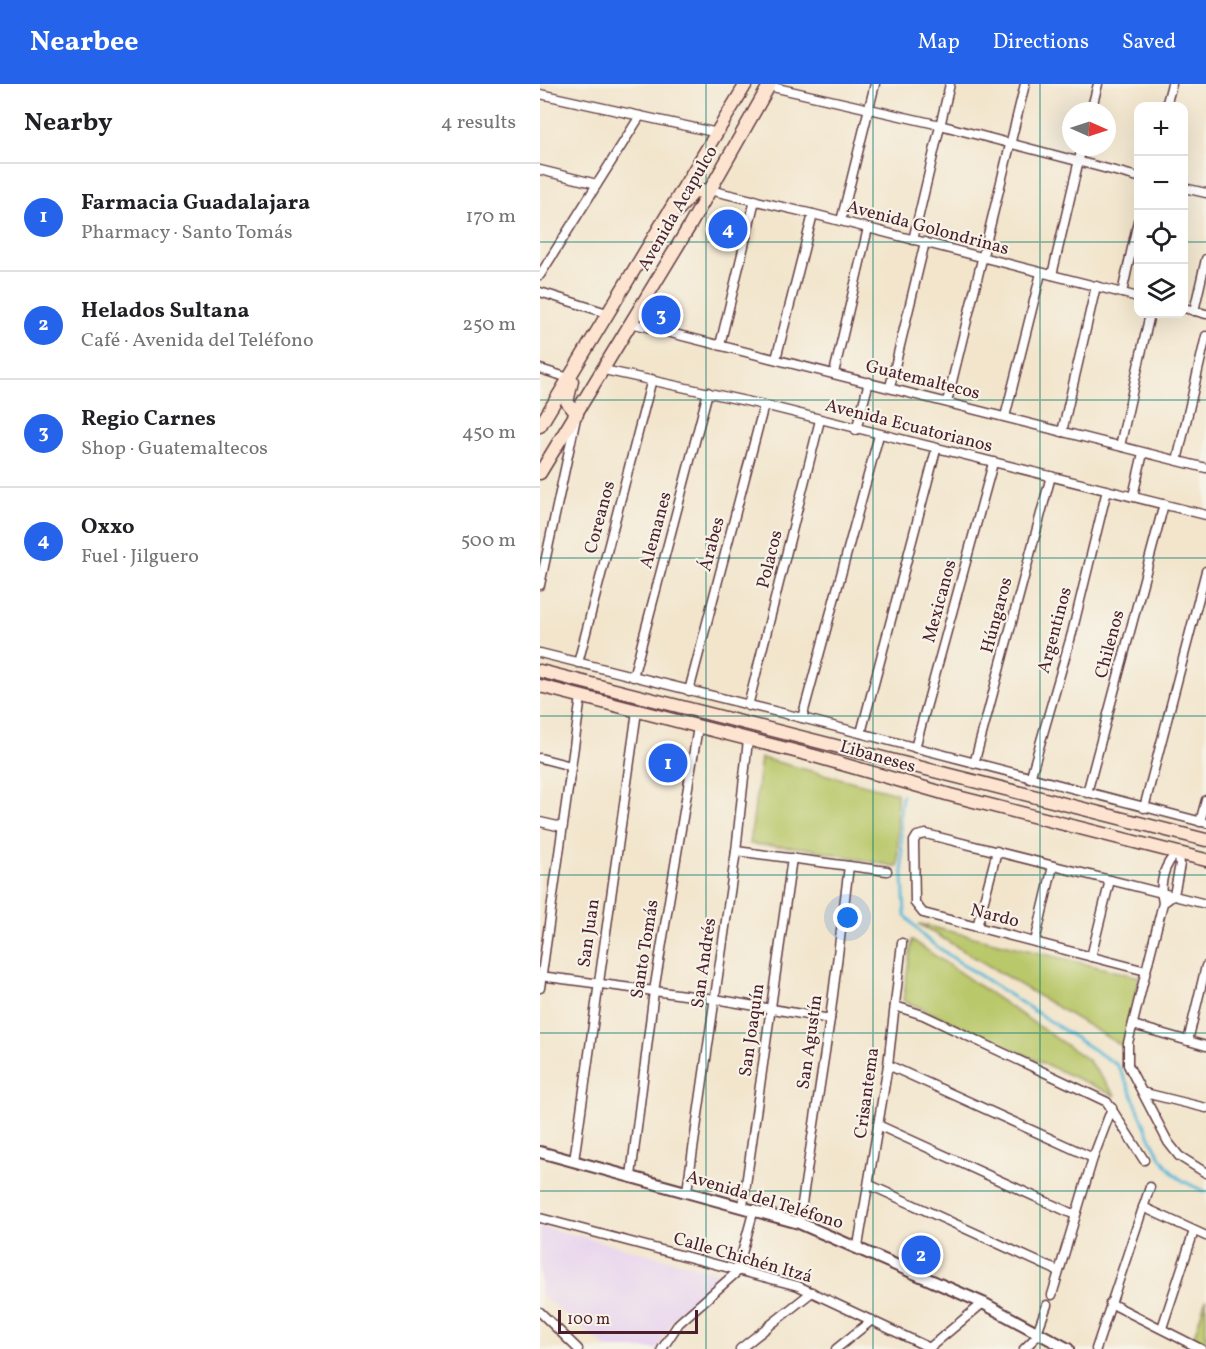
<!DOCTYPE html>
<meta charset="utf-8">
<style>
:root{--surface:#fff;--page:#f2f2f2;--text:#202124;--muted:#757577;--line:#e0e0e0;--accent:#2563eb}
body{margin:0;font-family:Vollkorn,serif;background:var(--page);color:var(--text)}
.controls{position:absolute;right:18px;top:18px;display:grid;overflow:hidden;border-radius:12px;box-shadow:0 6px 24px #0002}
.controls button{width:54px;height:54px;display:grid;place-items:center;padding:0;border:0;border-bottom:2px solid var(--line);background:var(--surface);color:var(--text);font:30px sans-serif}
.compass{position:absolute;left:522px;top:18px;width:54px;height:54px;border-radius:50%;background:var(--surface);box-shadow:0 6px 24px #0002;rotate:93deg}
.scale{position:absolute;left:18px;bottom:15px;width:140px;box-sizing:border-box;padding-left:6px;border:3px solid #4a1f2b;border-top:0;font-size:16px;line-height:21px;white-space:nowrap;color:#4a1f2b;-webkit-text-stroke:4px #f7f3e8;paint-order:stroke}
.you{position:absolute;left:308px;top:834px;width:21px;height:21px;margin:-15px;border:4px solid #fff;border-radius:50%;background:#1a73e8;box-shadow:0 0 0 9px #1a73e833}
.badge{display:grid;place-items:center;width:39px;height:39px;border-radius:50%;background:var(--accent);color:#fff;font-size:20px;font-weight:700}
.pin{position:absolute;translate:-50% -50%;border:3px solid #fff;box-shadow:0 2px 6px #0006}
.list{margin:0;padding:0;list-style:none}
h2{display:flex;justify-content:space-between;align-items:center;height:78px;margin:0;padding:0 24px;font-size:26px}
h2 small{font-size:20px;font-weight:400;color:var(--muted)}
.list li{display:grid;grid-template-columns:39px 1fr auto;gap:18px;align-items:center;box-sizing:border-box;height:108px;padding:0 24px;border-top:2px solid var(--line)}
.list b{display:block;font-size:22px;white-space:nowrap}
.list p{margin:0;font-size:20px;white-space:nowrap;color:var(--muted)}
.list em{font-size:20px;font-style:normal;color:var(--muted)}
.icon{flex:none;width:33px;height:33px;fill:none;stroke:currentColor;stroke-width:2;stroke-linecap:round;stroke-linejoin:round}
.map{position:relative;flex:none;width:666px;height:1265px;overflow:hidden}
header{display:flex;align-items:center;gap:36px;box-sizing:border-box;height:84px;padding:0 30px;background:var(--accent);color:#fff}
header strong{font-size:28px}
nav{display:flex;gap:33px;margin-inline-start:auto;font-size:21px}
main{display:flex}
aside{flex:1;background:var(--surface)}
.map>svg:first-child{display:block}
.built{fill:#e7d2ef}
.green{fill:#b9c86b;stroke:#82744b;stroke-width:1.5}
.lines{fill:none;stroke-linecap:round;stroke-linejoin:round}
.stream{stroke:#59b9d8;stroke-width:3}
.minor-casing{stroke:#633d43;stroke-width:11}
.tertiary-casing{stroke:#633d43;stroke-width:14}
.secondary-casing{stroke:#633d43;stroke-width:15}
.minor{stroke:#fff;stroke-width:8}
.tertiary{stroke:#fff;stroke-width:10}
.secondary{stroke:#fde4d1;stroke-width:12}
.grid{fill:none;stroke:#0f766e;stroke-width:1.5;stroke-opacity:0.55}
.labels{text-anchor:middle;stroke-width:4.5;stroke-linejoin:round;paint-order:stroke}
.street-label{font-size:18px;fill:#4a1f2b;stroke:#f7f3e8}
</style>
<header>
<strong>Nearbee</strong>
<nav><a>Map</a><a>Directions</a><a>Saved</a></nav>
</header>
<main>
<aside>
<h2>Nearby<small>4 results</small></h2>
<ul class="list">
<li><span class="badge">1</span><div><b>Farmacia Guadalajara</b><p>Pharmacy · Santo Tomás</p></div><em>170 m</em></li>
<li><span class="badge">2</span><div><b>Helados Sultana</b><p>Café · Avenida del Teléfono</p></div><em>250 m</em></li>
<li><span class="badge">3</span><div><b>Regio Carnes</b><p>Shop · Guatemaltecos</p></div><em>450 m</em></li>
<li><span class="badge">4</span><div><b>Oxxo</b><p>Fuel · Jilguero</p></div><em>500 m</em></li>
</ul>
</aside>
<div class="map">
<svg width="666" height="1265" viewBox="0 0 666 1265">
<rect width="100%" height="100%" fill="#f7f3e8"/>
<filter id="ink" filterUnits="userSpaceOnUse"><feTurbulence type="fractalNoise" baseFrequency=".0167" numOctaves="2"/><feDisplacementMap in="SourceGraphic" scale="12" xChannelSelector="R" yChannelSelector="G"/><feConvolveMatrix kernelMatrix="1 2 1 2 8 2 1 2 1" color-interpolation-filters="sRGB"/></filter>
<filter id="wash" filterUnits="userSpaceOnUse"><feTurbulence type="fractalNoise" baseFrequency=".008" numOctaves="4" result="noise"/><feDisplacementMap in="SourceGraphic" scale="24" xChannelSelector="R" yChannelSelector="G"/><feGaussianBlur stdDeviation="1.35" result="paint"/><feColorMatrix in="noise" values="0 0 0 0 0 0 0 0 0 0 0 0 0 0 0 0 0 1.4 0 .05"/><feComposite in="paint" operator="in"/></filter>
<g filter="url(#wash)">
<rect width="100%" height="100%" fill="#f2e5cc"/>
<polygon class="built" points="0,1142 181,1189 134,1233 118,1265 68,1265 0,1210"/>
<g class="green">
<polygon points="221,674 357,709 358,783 265,764 210,760"/>
<polygon points="379,840 600,893 582,962"/>
<polygon points="372,856 548,976 576,1012 363,916"/>
<polygon points="666,1215 666,1262 653,1255"/>
</g>
<g class="lines">
<path class="stream" d="M 362,711 L 360,731 L 365,831 L 385,854 L 413,874 L 577,981 C 598,1014 606,1060 633,1089 C 641,1098 656,1103 666,1108"/>
</g>
</g>
<g filter="url(#ink)">
<g class="lines">
<defs>
<g id="minor">
<polyline points="228,2 400,41 598,93"/>
<polyline points="0,10 178,49"/>
<polyline points="626,22 632,0"/>
<polyline points="551,27 558,0"/>
<polyline points="0,86 57,100"/>
<polyline points="644,104 666,109"/>
<polyline points="169,106 273,130 598,213"/>
<polyline points="301,137 335,0"/>
<polyline points="373,156 410,0"/>
<polyline points="0,191 100,32"/>
<polyline points="512,191 542,63"/>
<polyline points="0,208 67,229"/>
<polyline points="582,209 598,137"/>
<polyline points="644,224 666,230"/>
<polyline points="654,227 666,175"/>
<polyline points="91,239 666,384"/>
<polyline points="180,261 215,116"/>
<polyline points="236,275 273,130"/>
<polyline points="0,285 29,294"/>
<polyline points="64,286 224,321 666,431"/>
<polyline points="294,289 328,144"/>
<polyline points="350,303 385,158"/>
<polyline points="407,318 485,0"/>
<polyline points="465,333 501,189"/>
<polyline points="316,346 329,298"/>
<polyline points="522,348 556,202"/>
<polyline points="580,362 610,230"/>
<polyline points="637,377 666,252"/>
<polyline points="593,412 603,369"/>
<polyline points="0,501 36,334"/>
<polyline points="0,569 262,634 666,739"/>
<polyline points="38,579 112,295"/>
<polyline points="93,593 168,308"/>
<polyline points="149,607 224,321"/>
<polyline points="208,622 280,336"/>
<polyline points="262,634 339,351"/>
<polyline points="321,649 396,366"/>
<polyline points="375,664 453,379"/>
<polyline points="0,674 31,682"/>
<polyline points="434,680 511,392"/>
<polyline points="490,695 532,549 567,406"/>
<polyline points="547,709 624,420"/>
<polyline points="604,724 666,487"/>
<polyline points="0,738 22,743"/>
<polyline points="660,738 666,716"/>
<polyline points="196,767 347,787"/>
<path d="M 623,819 L 634,811 L 640,780 L 638,768 C 623,780 619,801 623,819 L 588,959 L 588,981 L 628,1058 L 639,1072 L 666,1089"/>
<polyline points="437,843 457,767"/>
<polyline points="495,858 513,782"/>
<polyline points="551,873 570,796"/>
<polyline points="606,887 383,829 375,819 374,757 377,752 386,750 666,820"/>
<polyline points="0,892 175,915 290,935"/>
<polyline points="0,904 41,613"/>
<polyline points="355,922 383,931 567,1018 604,1076"/>
<polyline points="593,941 666,962"/>
<polyline points="648,957 666,882"/>
<polyline points="348,981 553,1074"/>
<polyline points="605,1009 666,1024"/>
<polyline points="338,1041 535,1131"/>
<polyline points="34,1077 97,627"/>
<polyline points="91,1092 114,907 158,643"/>
<polyline points="330,1101 518,1187"/>
<polyline points="147,1107 196,767 208,656"/>
<polyline points="203,1122 252,774"/>
<polyline points="603,1123 666,1152"/>
<polyline points="0,1134 258,1202 390,1264"/>
<polyline points="259,1139 290,935 309,782"/>
<polyline points="318,1162 348,981 362,859"/>
<polyline points="512,1211 553,1074 572,1024"/>
<polyline points="570,1219 661,1265"/>
<polyline points="0,1228 38,1265"/>
<polyline points="622,1244 654,1147"/>
<polyline points="122,1265 139,1239 197,1188 214,1125"/>
<polyline points="200,1265 272,1208"/>
<polyline points="296,1265 332,1236"/>
<polyline points="388,1265 443,1219"/>
<polyline points="484,1265 495,1254 507,1221"/>
<polyline points="556,1265 610,1103"/>
</g>
<polyline id="tertiary" points="0,1068 259,1139 443,1219 528,1265"/>
<g id="secondary">
<polyline points="137,127 154,108 169,106"/>
<polyline points="32,297 27,318 37,330"/>
<polyline points="0,342 206,0"/>
<polyline points="0,389 149,143 230,0"/>
<polyline points="0,587 666,756"/>
<polyline points="0,602 274,672 410,711 666,776"/>
</g>
</defs>
<use href="#minor" class="minor-casing"/>
<use href="#tertiary" class="tertiary-casing"/>
<use href="#secondary" class="secondary-casing"/>
<use href="#minor" class="minor"/>
<use href="#tertiary" class="tertiary"/>
<use href="#secondary" class="secondary"/>
</g>
</g>
<path class="grid" d="M 166,0 L 166,1265M 333,0 L 333,1265M 500,0 L 500,1265M 0,158 L 598,158M 644,158 L 666,158M 0,316 L 666,316M 0,474 L 666,474M 0,632 L 666,632M 0,791 L 666,791M 0,949 L 666,949M 0,1107 L 666,1107"/>
<g class="labels">
<g class="street-label">
<text transform="translate(137 124) rotate(-60)" y="6">Avenida Acapulco</text>
<text transform="translate(388 143) rotate(15)" y="6">Avenida Golondrinas</text>
<text transform="translate(383 295) rotate(14)" y="6">Guatemaltecos</text>
<text transform="translate(369 341) rotate(14)" y="6">Avenida Ecuatorianos</text>
<text transform="translate(59 433) rotate(-75)" y="6">Coreanos</text>
<text transform="translate(115 446) rotate(-75)" y="6">Alemanes</text>
<text transform="translate(171 460) rotate(-75)" y="6">Árabes</text>
<text transform="translate(229 475) rotate(-76)" y="6">Polacos</text>
<text transform="translate(399 517) rotate(-75)" y="6">Mexicanos</text>
<text transform="translate(456 531) rotate(-75)" y="6">Húngaros</text>
<text transform="translate(514 546) rotate(-75)" y="6">Argentinos</text>
<text transform="translate(569 560) rotate(-75)" y="6">Chilenos</text>
<text transform="translate(338 672) rotate(16)" y="6">Libaneses</text>
<text transform="translate(455 831) rotate(14)" y="6">Nardo</text>
<text transform="translate(48 849) rotate(-82)" y="6">San Juan</text>
<text transform="translate(104 865) rotate(-81)" y="6">Santo Tomás</text>
<text transform="translate(163 879) rotate(-82)" y="6">San Andrés</text>
<text transform="translate(211 946) rotate(-82)" y="6">San Joaquín</text>
<text transform="translate(269 958) rotate(-82)" y="6">San Agustín</text>
<text transform="translate(326 1009) rotate(-82)" y="6">Crisantema</text>
<text transform="translate(225 1115) rotate(17)" y="6">Avenida del Teléfono</text>
<text transform="translate(203 1173) rotate(16)" y="6">Calle Chichén Itzá</text>
</g>
</g>
</svg>
<div class="controls">
<button>+</button>
<button>−</button>
<button><svg class="icon" aria-label="locate" viewBox="0 0 24 24"><circle cx="12" cy="12" r="6"/><path d="M12 2v4M12 18v4M2 12h4M18 12h4"/></svg></button>
<button><svg class="icon" aria-label="layers" viewBox="0 0 24 24"><path d="M12 4l9 5-9 5-9-5zM3 14l9 5 9-5"/></svg></button>
</div>
<svg class="compass" viewBox="-18 -18 36 36"><path d="M0-13l5 13h-10z" fill="#e53935"/><path d="M0 13l5-13h-10z" fill="#757577"/></svg>
<div class="scale">100 m</div>
<div class="you"></div>
<div class="pin badge" style="left:128px;top:679px">1</div>
<div class="pin badge" style="left:381px;top:1171px">2</div>
<div class="pin badge" style="left:121px;top:231px">3</div>
<div class="pin badge" style="left:188px;top:145px">4</div>
</div>
</main>
